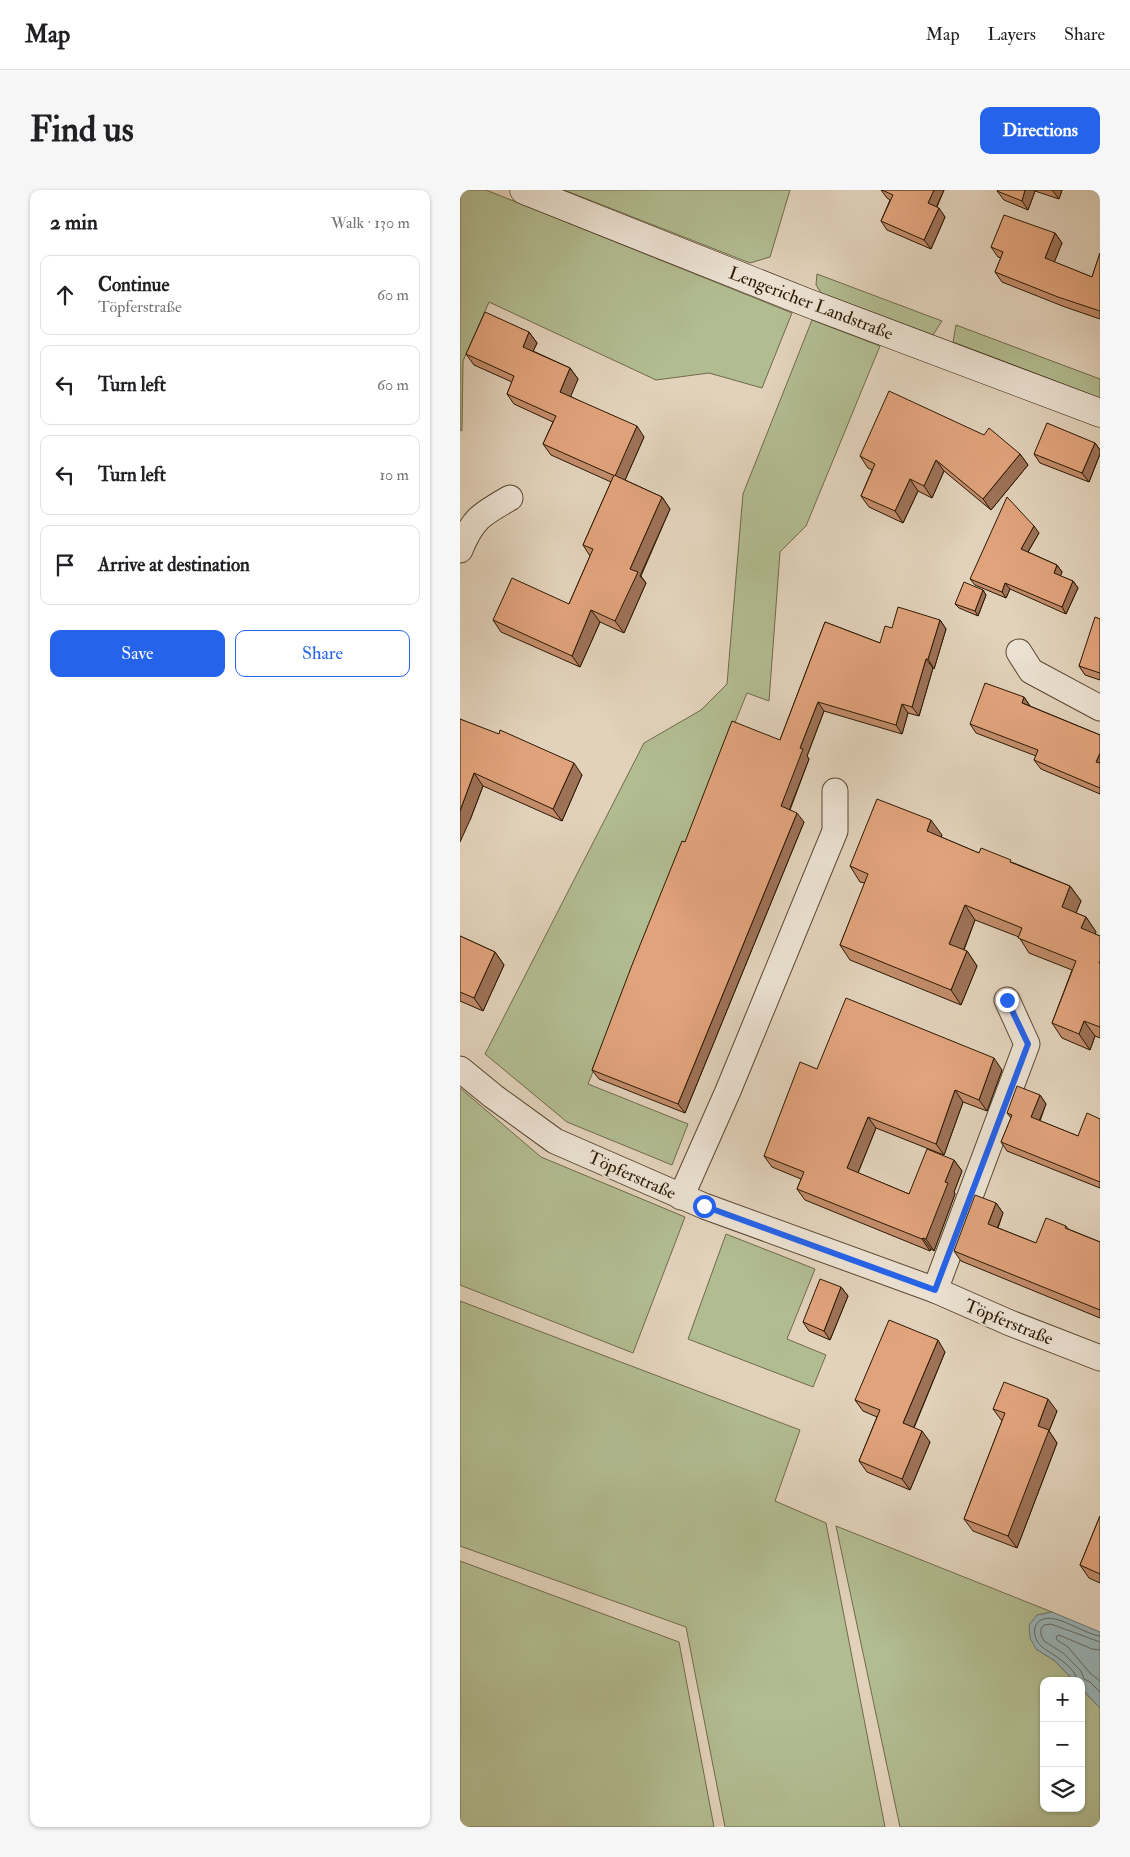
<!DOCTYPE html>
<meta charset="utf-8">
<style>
:root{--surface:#fff;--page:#f6f6f6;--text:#202124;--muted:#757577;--line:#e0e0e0;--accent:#2563eb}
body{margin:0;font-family:"IM FELL Double Pica",serif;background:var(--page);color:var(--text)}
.controls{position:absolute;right:15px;bottom:15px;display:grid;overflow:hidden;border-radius:10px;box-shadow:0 1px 4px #0004}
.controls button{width:45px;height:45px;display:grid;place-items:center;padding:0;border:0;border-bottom:1px solid var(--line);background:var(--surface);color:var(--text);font:25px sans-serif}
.stop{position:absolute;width:15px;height:15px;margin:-11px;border:4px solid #2563eb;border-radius:50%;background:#fff}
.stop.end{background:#2563eb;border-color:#fff;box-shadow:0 1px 5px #0008}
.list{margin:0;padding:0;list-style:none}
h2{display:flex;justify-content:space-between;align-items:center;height:65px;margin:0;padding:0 20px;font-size:21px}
h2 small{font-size:16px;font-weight:400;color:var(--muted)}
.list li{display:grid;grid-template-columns:32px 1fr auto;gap:15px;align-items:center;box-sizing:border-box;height:80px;margin:0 10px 10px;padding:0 10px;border:1px solid var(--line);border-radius:10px}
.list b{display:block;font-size:19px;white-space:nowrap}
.list p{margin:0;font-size:16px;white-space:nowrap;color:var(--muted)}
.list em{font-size:16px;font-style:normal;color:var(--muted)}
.actions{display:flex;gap:10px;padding:15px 20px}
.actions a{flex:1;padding:11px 0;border:1px solid var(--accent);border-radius:10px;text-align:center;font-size:18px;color:var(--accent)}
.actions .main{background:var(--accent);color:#fff}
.icon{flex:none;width:28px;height:28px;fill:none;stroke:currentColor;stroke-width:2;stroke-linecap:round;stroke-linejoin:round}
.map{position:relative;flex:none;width:640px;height:1637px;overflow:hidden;border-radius:10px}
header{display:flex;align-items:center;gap:30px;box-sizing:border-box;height:70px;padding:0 25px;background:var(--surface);border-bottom:1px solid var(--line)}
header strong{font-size:24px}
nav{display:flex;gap:28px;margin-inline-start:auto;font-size:18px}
.intro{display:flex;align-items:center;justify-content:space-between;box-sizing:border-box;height:120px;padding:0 30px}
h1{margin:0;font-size:35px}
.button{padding:12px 22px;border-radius:10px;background:var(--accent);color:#fff;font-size:18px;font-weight:700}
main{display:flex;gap:30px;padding:0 30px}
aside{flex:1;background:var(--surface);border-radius:10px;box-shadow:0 1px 4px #0004}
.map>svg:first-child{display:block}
.green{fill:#b2bc91;stroke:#6f6a4a}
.water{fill:#99b5ba;stroke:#6d7770}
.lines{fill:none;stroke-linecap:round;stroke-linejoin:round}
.shore{stroke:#62675e;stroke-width:1}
.minor-casing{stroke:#5a4730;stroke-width:27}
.secondary-casing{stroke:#2c1902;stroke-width:29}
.minor{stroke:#ece2d3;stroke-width:25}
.secondary{stroke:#ece2d3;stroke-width:28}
.wall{fill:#c28c6b;stroke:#2c1902}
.shaded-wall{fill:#9e7257;stroke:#2c1902}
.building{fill:#e1a37c;stroke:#2c1902}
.route{stroke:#2563eb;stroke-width:6}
.labels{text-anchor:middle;stroke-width:4;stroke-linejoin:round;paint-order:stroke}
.street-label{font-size:18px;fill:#2c1902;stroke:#ece2d3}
</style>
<header>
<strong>Map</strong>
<nav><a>Map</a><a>Layers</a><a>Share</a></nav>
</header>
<div class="intro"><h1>Find us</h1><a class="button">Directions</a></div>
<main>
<aside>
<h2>2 min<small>Walk · 130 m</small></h2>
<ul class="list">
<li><svg class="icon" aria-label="ahead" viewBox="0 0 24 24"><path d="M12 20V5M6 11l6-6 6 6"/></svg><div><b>Continue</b><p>Töpferstraße</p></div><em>60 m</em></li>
<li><svg class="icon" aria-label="left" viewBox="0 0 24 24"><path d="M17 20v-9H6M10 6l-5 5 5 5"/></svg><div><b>Turn left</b></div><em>60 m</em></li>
<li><svg class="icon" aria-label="left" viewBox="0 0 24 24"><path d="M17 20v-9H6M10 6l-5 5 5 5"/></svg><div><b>Turn left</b></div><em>10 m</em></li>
<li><svg class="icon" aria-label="arrive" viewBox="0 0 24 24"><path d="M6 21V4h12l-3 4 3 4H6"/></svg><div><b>Arrive at destination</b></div></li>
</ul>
<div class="actions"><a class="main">Save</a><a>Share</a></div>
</aside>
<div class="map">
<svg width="640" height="1637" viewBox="0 0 640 1637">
<rect width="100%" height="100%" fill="#e2d2bb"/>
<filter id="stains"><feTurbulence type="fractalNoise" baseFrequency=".004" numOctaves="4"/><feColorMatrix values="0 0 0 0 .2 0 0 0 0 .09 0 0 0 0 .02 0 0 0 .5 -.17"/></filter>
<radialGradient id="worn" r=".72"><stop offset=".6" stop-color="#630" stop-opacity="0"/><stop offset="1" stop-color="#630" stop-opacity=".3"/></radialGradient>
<g class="green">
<polygon points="0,0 26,0 332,123 302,198 249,183 196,190 29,112 3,171 2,241 0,240"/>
<polygon points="104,0 330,0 310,67 290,73"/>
<polygon points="357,84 482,131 473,145 361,103 356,95"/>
<polygon points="352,130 420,156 346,336 320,362 309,511 287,503 128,894 228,934 212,975 107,932 25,864 184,553 241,520 267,494 283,304"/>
<polygon points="496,135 640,189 640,208 493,152"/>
<polygon points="0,898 81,967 225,1027 173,1163 0,1095"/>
<polygon points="266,1044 355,1079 327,1149 366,1165 353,1197 228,1149"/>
<polygon points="0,1111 340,1240 315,1311 366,1333 425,1637 265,1637 226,1437 0,1356"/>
<polygon points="376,1336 592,1422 577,1425 576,1459 595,1471 614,1491 584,1491 584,1618 621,1618 621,1498 640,1518 640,1637 440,1637"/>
<polygon points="0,1371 219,1452 254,1637 0,1637"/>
</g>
<polygon class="water" points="592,1422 640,1442 640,1518 621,1498 621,1491 614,1491 595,1471 576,1459 570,1448 569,1435 577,1425"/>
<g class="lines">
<g class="shore">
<polyline points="640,1452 591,1434 584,1435 581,1439 581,1445 584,1451 603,1463 621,1481 624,1489 630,1492 640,1502"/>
<polyline points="640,1460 632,1459 599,1445 596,1447 597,1450 608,1457 630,1483 640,1491"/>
<path d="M 617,1491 C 616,1476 592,1465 581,1456 C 574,1450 571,1435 581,1430 C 596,1422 623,1444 640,1446"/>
</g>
<defs>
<g id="minor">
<path d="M 0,360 C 13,328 22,324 50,308"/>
<polyline points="559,462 571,481 640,518"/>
<polyline points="0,879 33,906 95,951 244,1016 475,1100 550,1133 640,1168"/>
<polyline points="221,1007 268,901 375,641 375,601"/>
<polyline points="475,1100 567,854 547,810"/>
</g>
<polyline id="secondary" points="64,0 348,113 640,223"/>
</defs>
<use href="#minor" class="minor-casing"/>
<use href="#secondary" class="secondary-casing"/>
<use href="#minor" class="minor"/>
<use href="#secondary" class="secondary"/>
</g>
<g class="wall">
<polygon points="421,0 484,0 477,17 485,27 471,59 427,40 421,31 430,10 427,8"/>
<polygon points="538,0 602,0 599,9 575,1 568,20 544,10 537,1"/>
<polygon points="595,43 602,53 594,72 632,87 640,63 640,129 605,117 542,92 535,82 541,68 538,67 531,57"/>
<polygon points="69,142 77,153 73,161 110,178 118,189 110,206 184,247 165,290 202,307 210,319 181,386 186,393 164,443 140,432 120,477 41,442 33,430 109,414 130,366 123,355 151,292 91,265 83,254 93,232 54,214 47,204 52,192 14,175 6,164"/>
<polygon points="635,253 640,260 640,264 629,292 580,273 574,264"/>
<polygon points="560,264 568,275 531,320 484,281 472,308 458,301 443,333 409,317 401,306 412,280 408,278 400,266"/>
<polygon points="579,343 568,362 597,375 602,382 600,386 613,391 618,398 606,424 550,399 546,408 515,395 510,389"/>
<polygon points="523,400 526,405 518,426 499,418 495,414"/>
<polygon points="640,429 640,490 625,485 619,476"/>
<polygon points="480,430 486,439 474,479 473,478 459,526 448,523 442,544 364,521 347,566 349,569 330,620 344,632 225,923 139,889 132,880 225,652 320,550 365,432 420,453 432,438"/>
<polygon points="564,507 570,516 640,545 640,604 581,579 574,570 576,566 516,543 510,534"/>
<polygon points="0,529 122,585 102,631 23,596 10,630"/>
<polygon points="482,645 481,647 519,663 554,673 610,696 621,711 616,723 626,727 636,742 635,744 640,746 640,848 635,846 630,860 602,848 592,833 612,780 569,763 559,747 515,730 504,760 507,761 517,776 501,815 390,770 380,755 405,693 400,692 390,676"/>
<polygon points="0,746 35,762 44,775 23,821 0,811"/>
<polygon points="357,879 542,880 527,921 503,912 484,965 416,938 398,983 449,1004 494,970 502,981 494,1002 495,1004 474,1061 471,1059 470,1061 345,1010 337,999 341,989 312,977 304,966"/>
<polygon points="580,905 586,914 580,931 618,946 640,929 640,998 547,961 541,952 551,928 547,923"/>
<polygon points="536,1013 543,1023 538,1038 576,1053 606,1036 608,1039 640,1052 640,1128 501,1071 494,1061"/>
<polygon points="381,1097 388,1106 370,1150 349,1141 343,1132"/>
<polygon points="485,1162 454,1238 470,1252 450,1300 407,1282 399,1271 417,1227 403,1221 395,1210"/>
<polygon points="533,1219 597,1221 589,1241 597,1253 557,1358 513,1341 504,1329 542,1231"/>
<polygon points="640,1326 640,1393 629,1388 620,1375"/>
</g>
<g class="shaded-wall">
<polygon points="474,0 484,0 474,22 468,13"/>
<polygon points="565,0 574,0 575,1 568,20 562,11"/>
<polygon points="592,0 602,0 599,9"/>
<polygon points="479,18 485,27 471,59 464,50"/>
<polygon points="595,43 602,53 592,78 585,68"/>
<polygon points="69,142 77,153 70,168 63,157"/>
<polygon points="110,178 118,189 108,213 100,202"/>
<polygon points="177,236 184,247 162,297 154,286"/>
<polygon points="635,253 640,260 640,264 629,292 622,283"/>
<polygon points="560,264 568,275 531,320 523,309"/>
<polygon points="476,270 484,281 472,308 464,296"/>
<polygon points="450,289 458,301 443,333 435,321"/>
<polygon points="202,307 210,319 180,386 186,393 164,443 155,431 170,379"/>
<polygon points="574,336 579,343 566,365 561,359"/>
<polygon points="597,375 602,382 599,390 594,383"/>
<polygon points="613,391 618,398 606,424 602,417"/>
<polygon points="545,393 550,399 546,408 542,402"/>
<polygon points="523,400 526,405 518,426 515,421"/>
<polygon points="131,420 140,432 120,477 112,466"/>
<polygon points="480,430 486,439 474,479 468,469"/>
<polygon points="466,469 473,478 459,526 452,517"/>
<polygon points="564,507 570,516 562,513"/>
<polygon points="358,512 364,521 347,566 349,569 327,626 321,616 340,558"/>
<polygon points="442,514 448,523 442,544 436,535"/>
<polygon points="640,563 640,577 636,572"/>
<polygon points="114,573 122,585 102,631 93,619"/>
<polygon points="14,583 23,596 10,630 0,652 0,621"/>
<polygon points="337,623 344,632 225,923 218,914"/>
<polygon points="471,630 482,645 477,656 467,641"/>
<polygon points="610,696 621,711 612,732 602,717"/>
<polygon points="505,715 515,730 500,769 489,754"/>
<polygon points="626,727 636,742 632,754 621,738"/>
<polygon points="507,761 517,776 501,815 491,800"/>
<polygon points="35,762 44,775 23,821 14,808"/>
<polygon points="624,831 635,846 630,860 619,844"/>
<polygon points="534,868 542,880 527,921 519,910"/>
<polygon points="495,900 503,912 484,965 476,954"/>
<polygon points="580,905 586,914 577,936 571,927"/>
<polygon points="408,927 416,938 395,990 387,978"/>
<polygon points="494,970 502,981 494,1002 495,1004 474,1061 466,1049 485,992"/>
<polygon points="536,1013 543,1023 535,1044 528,1034"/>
<polygon points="463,1048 471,1059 470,1061 462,1049"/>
<polygon points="381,1097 388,1106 370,1150 364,1141"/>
<polygon points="478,1150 485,1162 451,1244 443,1233"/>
<polygon points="588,1209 597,1221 589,1241 597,1253 557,1358 548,1346 578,1236"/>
<polygon points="462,1241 470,1252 450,1300 442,1289"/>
</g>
<g class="building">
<polygon points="422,0 474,0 468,13 479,18 464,50 421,31 433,5"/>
<polygon points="538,0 565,0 562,11 537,1"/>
<polygon points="544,25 595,43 585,68 632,87 640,63 640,121 598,107 535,82 543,62 531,57"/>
<polygon points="25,122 69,142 63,157 110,178 100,202 177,236 155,286 83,254 96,226 47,204 54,186 6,164"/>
<polygon points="429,201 524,245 529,238 560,264 523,309 476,270 464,296 450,289 435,321 401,306 415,274 400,266"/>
<polygon points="587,233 635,253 622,283 574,264"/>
<polygon points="154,285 202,307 170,379 178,382 155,431 131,420 112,466 33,430 52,388 109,414 133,359 123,355"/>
<polygon points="547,307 574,336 561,359 597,375 594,383 613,391 602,417 545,393 542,402 510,389"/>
<polygon points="504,392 523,400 515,421 495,414"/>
<polygon points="438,417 480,430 468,469 466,469 452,517 442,514 436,535 358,512 340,558 343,559 321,616 337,623 218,914 132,880 172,775 222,651 225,652 272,531 320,550 365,432 420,453 425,436 432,438"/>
<polygon points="635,427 640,429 640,483 619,476"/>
<polygon points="525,493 564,507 562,513 640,545 640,563 636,572 640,573 640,598 574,570 578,560 510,534"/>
<polygon points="0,529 39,544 40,540 114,573 93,619 14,583 0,621"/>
<polygon points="417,609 471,630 467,641 519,663 521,658 551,670 550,672 610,696 602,717 626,727 621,738 640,746 640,771 639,773 640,773 640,837 624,831 619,844 592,833 616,771 558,748 562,738 505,715 489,754 507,761 491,800 380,755 408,684 390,676"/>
<polygon points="0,746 35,762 14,808 0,802"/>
<polygon points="386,808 534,868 519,910 495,900 476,954 408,927 387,978 449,1004 467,959 494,970 485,992 488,993 466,1049 463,1048 462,1049 337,999 344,982 304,966 340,872 357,879"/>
<polygon points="557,896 580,905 571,927 618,946 627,923 640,929 640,992 541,952 552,925 547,923"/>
<polygon points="515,1005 536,1013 528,1034 576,1053 586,1028 606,1036 605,1038 640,1052 640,1120 494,1061"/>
<polygon points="360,1089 381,1097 364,1141 343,1132"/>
<polygon points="429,1130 478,1150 443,1233 462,1241 442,1289 399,1271 420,1220 395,1210"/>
<polygon points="544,1192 588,1209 578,1236 589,1240 548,1346 504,1329 545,1223 533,1219"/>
<polygon points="640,1326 640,1384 620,1375"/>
</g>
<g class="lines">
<polyline class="route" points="244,1016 475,1100 568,854 547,810"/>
</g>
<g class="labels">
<g class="street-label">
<text transform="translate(351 113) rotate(21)" y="6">Lengericher Landstraße</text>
<text transform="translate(172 985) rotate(24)" y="6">Töpferstraße</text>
<text transform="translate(549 1132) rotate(22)" y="6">Töpferstraße</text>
</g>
</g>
<rect width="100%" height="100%" filter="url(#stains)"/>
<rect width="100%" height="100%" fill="url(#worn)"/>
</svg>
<div class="controls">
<button>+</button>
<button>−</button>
<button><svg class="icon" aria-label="layers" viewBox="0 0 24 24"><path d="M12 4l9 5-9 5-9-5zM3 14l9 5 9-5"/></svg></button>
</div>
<div class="stop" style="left:244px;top:1016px"></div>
<div class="stop end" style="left:547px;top:810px"></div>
</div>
</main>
